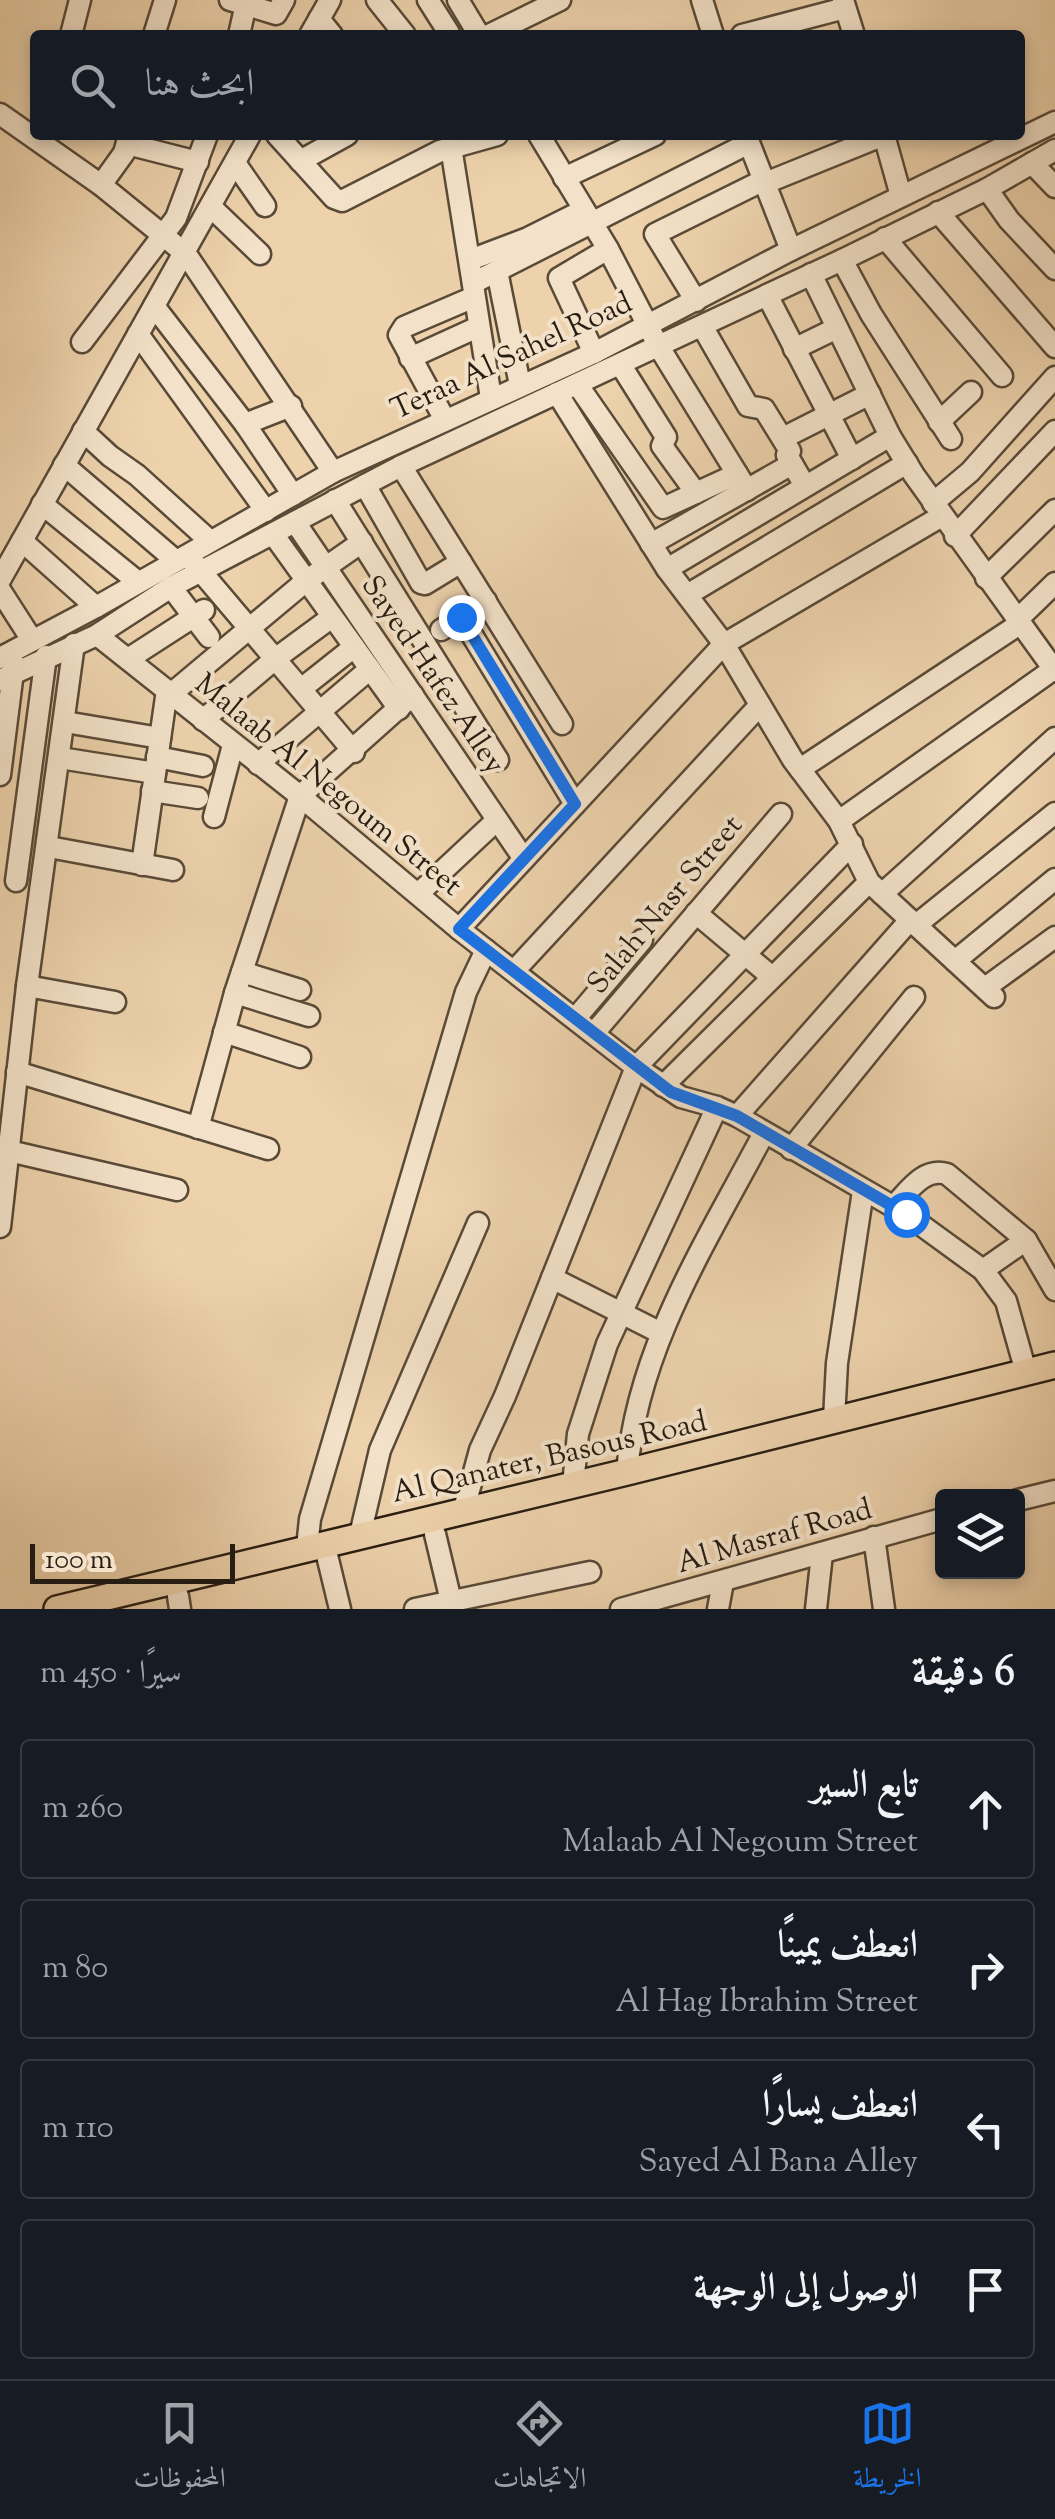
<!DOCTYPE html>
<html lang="ar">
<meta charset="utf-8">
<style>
:root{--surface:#171b24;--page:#242831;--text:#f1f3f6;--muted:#9ea1a6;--line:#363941;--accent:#1a73e8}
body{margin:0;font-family:"Sorts Mill Goudy",Amiri,serif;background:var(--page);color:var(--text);direction:rtl}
.controls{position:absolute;right:30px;bottom:30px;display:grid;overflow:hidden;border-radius:10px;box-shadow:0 5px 15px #0003}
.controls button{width:90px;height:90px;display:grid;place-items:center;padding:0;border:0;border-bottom:2px solid var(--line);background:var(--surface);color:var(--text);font:50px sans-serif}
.scale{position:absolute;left:30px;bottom:25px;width:205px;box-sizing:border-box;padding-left:10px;border:5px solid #281d12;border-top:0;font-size:28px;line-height:35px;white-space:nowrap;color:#281d12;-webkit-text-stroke:8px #f3e2c9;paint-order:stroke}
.stop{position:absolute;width:30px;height:30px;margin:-22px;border:8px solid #1a73e8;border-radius:50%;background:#fff}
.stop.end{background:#1a73e8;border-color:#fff;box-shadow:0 2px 10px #0008}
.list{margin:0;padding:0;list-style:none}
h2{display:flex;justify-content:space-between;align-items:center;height:130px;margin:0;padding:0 40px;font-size:42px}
h2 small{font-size:32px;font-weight:400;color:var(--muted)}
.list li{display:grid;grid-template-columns:65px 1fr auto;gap:30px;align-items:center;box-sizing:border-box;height:140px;margin:0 20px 20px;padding:0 20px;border:2px solid var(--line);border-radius:10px}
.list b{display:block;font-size:38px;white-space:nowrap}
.list p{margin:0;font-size:32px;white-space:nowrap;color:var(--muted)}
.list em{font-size:32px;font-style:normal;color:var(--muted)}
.icon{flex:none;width:55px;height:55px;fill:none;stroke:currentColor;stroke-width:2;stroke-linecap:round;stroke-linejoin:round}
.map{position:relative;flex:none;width:1055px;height:1609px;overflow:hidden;direction:ltr}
.search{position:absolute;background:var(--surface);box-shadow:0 5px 15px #0003;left:30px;right:30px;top:30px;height:110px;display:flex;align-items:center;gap:25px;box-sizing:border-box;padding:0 35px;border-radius:10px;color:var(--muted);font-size:38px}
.sheet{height:770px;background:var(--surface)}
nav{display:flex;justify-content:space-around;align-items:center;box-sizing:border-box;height:140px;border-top:2px solid var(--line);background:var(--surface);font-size:28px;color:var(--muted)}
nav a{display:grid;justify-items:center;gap:5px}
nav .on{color:var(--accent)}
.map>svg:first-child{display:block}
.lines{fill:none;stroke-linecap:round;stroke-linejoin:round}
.minor-casing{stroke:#594a38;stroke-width:25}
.major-casing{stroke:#281d12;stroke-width:30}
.minor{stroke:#f3e2c9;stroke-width:20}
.major{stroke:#edd2ac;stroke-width:25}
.route{stroke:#1a73e8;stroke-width:12}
.labels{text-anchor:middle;stroke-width:8;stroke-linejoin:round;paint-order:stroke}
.street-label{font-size:30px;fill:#281d12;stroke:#f3e2c9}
</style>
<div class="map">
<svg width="1055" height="1609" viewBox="0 0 1055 1609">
<rect width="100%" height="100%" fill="#edd2ac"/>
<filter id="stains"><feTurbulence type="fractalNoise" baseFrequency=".002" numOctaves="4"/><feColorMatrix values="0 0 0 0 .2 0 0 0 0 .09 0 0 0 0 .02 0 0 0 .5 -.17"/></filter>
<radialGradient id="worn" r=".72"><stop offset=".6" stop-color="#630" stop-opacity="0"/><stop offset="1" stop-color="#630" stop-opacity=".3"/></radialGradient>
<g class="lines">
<defs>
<g id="minor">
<polyline points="230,0 276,14 284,0"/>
<polyline points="377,0 405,35"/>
<polyline points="428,0 449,33"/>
<polyline points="458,0 479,35"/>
<polyline points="702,0 713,35"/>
<polyline points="843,0 854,35"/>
<polyline points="319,19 332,35"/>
<polyline points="71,35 80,0"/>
<polyline points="154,35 165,0"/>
<polyline points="239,35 246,4"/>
<polyline points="310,35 330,0"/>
<polyline points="489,35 560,0"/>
<polyline points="742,35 845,8"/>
<polyline points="0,114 101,185 186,254 333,472"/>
<polyline points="277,135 334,198 342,201 440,151 497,135"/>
<polyline points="539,135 608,249 659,347 747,490"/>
<polyline points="746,135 791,250"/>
<polyline points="127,144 198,162"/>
<polyline points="451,147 491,398"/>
<polyline points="300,161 347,135"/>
<polyline points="235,163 265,206"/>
<polyline points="1032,163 1055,187"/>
<polyline points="564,178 655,135"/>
<polyline points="763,184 884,135 901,196"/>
<polyline points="101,185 124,153 129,135"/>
<polyline points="987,189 1009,220 1055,269"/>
<polyline points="211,207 260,254"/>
<polyline points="938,212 1055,347"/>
<polyline points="885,238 1002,376"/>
<polyline points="470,260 528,238 584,210"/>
<polyline points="842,260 871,314 951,439"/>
<polyline points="497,271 520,385"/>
<polyline points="811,274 890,436 914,475 1055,671"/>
<polyline points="473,283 749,143"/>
<polyline points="767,295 852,459"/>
<polyline points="696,301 655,234 762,181"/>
<polyline points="154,306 245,424 293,495"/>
<polyline points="702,326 748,406 764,409 790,451 787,455 805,486"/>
<polyline points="138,334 266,511"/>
<polyline points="82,342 176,218 207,135"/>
<polyline points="794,349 837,328"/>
<polyline points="594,353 559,278 608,249"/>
<polyline points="410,358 478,327"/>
<polyline points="620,364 666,437 662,446 696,493"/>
<polyline points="577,384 663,508 737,474"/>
<polyline points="557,393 667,569 724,644 793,760 839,821 869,882 994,997"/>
<polyline points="445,420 399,335 404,327 474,297"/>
<polyline points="939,422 971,392"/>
<polyline points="245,424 291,406"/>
<polyline points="83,431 110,456 137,475 210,541"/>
<polyline points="783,438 870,394"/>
<polyline points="64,465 175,560"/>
<polyline points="401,466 562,724"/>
<polyline points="365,485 421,583 425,584 461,562"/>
<polyline points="335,500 498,760"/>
<polyline points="933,503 970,472 1055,377"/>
<polyline points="42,504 138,582"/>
<polyline points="295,522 524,859"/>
<polyline points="273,534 399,709"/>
<polyline points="955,536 1055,431"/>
<polyline points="22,541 96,607"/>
<polyline points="651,544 792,464"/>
<polyline points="193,562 354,752"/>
<polyline points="667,569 890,436"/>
<polyline points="986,578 1055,510"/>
<polyline points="0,580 250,135"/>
<polyline points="171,587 209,637"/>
<polyline points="0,590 32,640"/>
<polyline points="687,595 907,463"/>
<polyline points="461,617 575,804"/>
<polyline points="1018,619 1055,583"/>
<polyline points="441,630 486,601"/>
<polyline points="97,635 300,796 459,929 636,1067 681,1097 717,1107 737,1116 906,1214 983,1270 1006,1301 1026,1372"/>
<polyline points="0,658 96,607 333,472 594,353 791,250 1055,122"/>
<polyline points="128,659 204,610"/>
<polyline points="0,680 97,635 171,587 401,466 842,260 987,189 1055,150"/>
<polyline points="301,689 354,647"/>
<polyline points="171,694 306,581 362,542"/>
<polyline points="203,720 275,659 332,617"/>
<polyline points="65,722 160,738"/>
<polyline points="157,757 203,766"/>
<polyline points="60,758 155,773"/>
<polyline points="258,764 370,669"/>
<polyline points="800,769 1021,623"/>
<polyline points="0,775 14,664"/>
<polyline points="152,791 198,798"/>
<polyline points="214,817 233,745"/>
<polyline points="839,821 1054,669"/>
<polyline points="49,847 173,870"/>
<polyline points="142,865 167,690"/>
<polyline points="16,881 46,656"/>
<polyline points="418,894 497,820"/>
<polyline points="882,894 1055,738"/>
<polyline points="696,913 772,977"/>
<polyline points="916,925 1055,813"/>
<polyline points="459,929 724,644 942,516"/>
<polyline points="955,961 1055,879"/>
<polyline points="514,971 760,705"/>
<polyline points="242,972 300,990"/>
<polyline points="27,986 115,1002"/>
<polyline points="985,988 1055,937"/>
<polyline points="235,993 309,1016"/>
<polyline points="575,1019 642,940"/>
<polyline points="224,1032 300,1057"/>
<polyline points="594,1033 781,814"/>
<polyline points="17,1072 268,1149"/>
<polyline points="663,1086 869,882"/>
<polyline points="737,1116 910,920"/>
<polyline points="198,1128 235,993 300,796 413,695"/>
<polyline points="791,1149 914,997"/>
<polyline points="9,1151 177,1190"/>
<path d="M 893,1207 C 908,1192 923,1167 947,1174 L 1026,1240 L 1055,1290"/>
<polyline points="0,1227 27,986 74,644"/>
<polyline points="983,1270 1026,1240"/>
<polyline points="552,1278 661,1333"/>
<polyline points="834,1419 837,1363 863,1191"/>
<path d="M 627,1472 C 637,1348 707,1241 764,1133"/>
<polyline points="573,1485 578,1434 607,1344 717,1107"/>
<polyline points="1018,1500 1055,1491"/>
<polyline points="464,1509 480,1450 505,1396 636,1067 852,844"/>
<polyline points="435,1534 451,1601"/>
<polyline points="360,1535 380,1450 478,1223"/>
<polyline points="874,1537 884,1609"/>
<polyline points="324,1543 340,1609"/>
<polyline points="307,1548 310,1519 466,992 486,950"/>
<polyline points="178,1596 180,1609"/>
<polyline points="415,1609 590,1572"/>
<polyline points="621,1609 942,1519"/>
<polyline points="718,1609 723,1582"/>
<polyline points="816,1609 822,1554"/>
</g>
<polyline id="major" points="57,1609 627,1472 1055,1365"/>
</defs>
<use href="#minor" class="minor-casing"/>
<use href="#major" class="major-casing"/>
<use href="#minor" class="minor"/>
<use href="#major" class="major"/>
</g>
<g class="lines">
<polyline class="route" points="461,617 575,804 459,929 671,1092 737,1116 906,1214"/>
</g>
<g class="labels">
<g class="street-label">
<text transform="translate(511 355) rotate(-25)" y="10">Teraa Al Sahel Road</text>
<text transform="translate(434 674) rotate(56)" y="10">Sayed Hafez Alley</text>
<text transform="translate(329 784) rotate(39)" y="10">Malaab Al Negoum Street</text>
<text transform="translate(664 904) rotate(-50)" y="10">Salah Nasr Street</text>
<text transform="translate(549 1456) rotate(-13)" y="10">Al Qanater, Basous Road</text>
<text transform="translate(774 1535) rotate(-16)" y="10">Al Masraf Road</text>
</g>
</g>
<rect width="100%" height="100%" filter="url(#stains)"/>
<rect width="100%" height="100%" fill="url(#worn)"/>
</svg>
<div class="controls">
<button><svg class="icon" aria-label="layers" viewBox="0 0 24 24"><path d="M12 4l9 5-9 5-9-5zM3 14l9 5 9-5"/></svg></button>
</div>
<div class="scale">100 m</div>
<div class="stop" style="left:906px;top:1214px"></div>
<div class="stop end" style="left:461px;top:617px"></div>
<div class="search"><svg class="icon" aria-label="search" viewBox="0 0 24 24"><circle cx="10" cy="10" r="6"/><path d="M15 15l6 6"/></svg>ابحث هنا</div>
</div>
<section class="sheet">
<h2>6 دقيقة<small>سيرًا · 450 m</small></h2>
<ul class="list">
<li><svg class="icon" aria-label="ahead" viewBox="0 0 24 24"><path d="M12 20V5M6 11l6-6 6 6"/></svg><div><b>تابع السير</b><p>Malaab Al Negoum Street</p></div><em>260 m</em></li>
<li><svg class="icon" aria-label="right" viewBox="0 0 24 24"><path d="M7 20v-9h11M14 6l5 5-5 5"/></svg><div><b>انعطف يمينًا</b><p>Al Hag Ibrahim Street</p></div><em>80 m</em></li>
<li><svg class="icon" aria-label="left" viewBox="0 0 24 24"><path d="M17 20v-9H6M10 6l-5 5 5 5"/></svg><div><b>انعطف يسارًا</b><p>Sayed Al Bana Alley</p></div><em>110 m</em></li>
<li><svg class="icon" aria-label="arrive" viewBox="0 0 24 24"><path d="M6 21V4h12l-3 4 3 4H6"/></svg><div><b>الوصول إلى الوجهة</b></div></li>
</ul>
</section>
<nav>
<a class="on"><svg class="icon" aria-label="map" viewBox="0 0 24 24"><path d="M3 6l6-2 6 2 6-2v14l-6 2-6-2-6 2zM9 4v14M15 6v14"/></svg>الخريطة</a>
<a><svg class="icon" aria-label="directions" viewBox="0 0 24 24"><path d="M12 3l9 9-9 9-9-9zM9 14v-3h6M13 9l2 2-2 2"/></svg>الاتجاهات</a>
<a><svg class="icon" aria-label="saved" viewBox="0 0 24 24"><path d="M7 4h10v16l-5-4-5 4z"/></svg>المحفوظات</a>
</nav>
